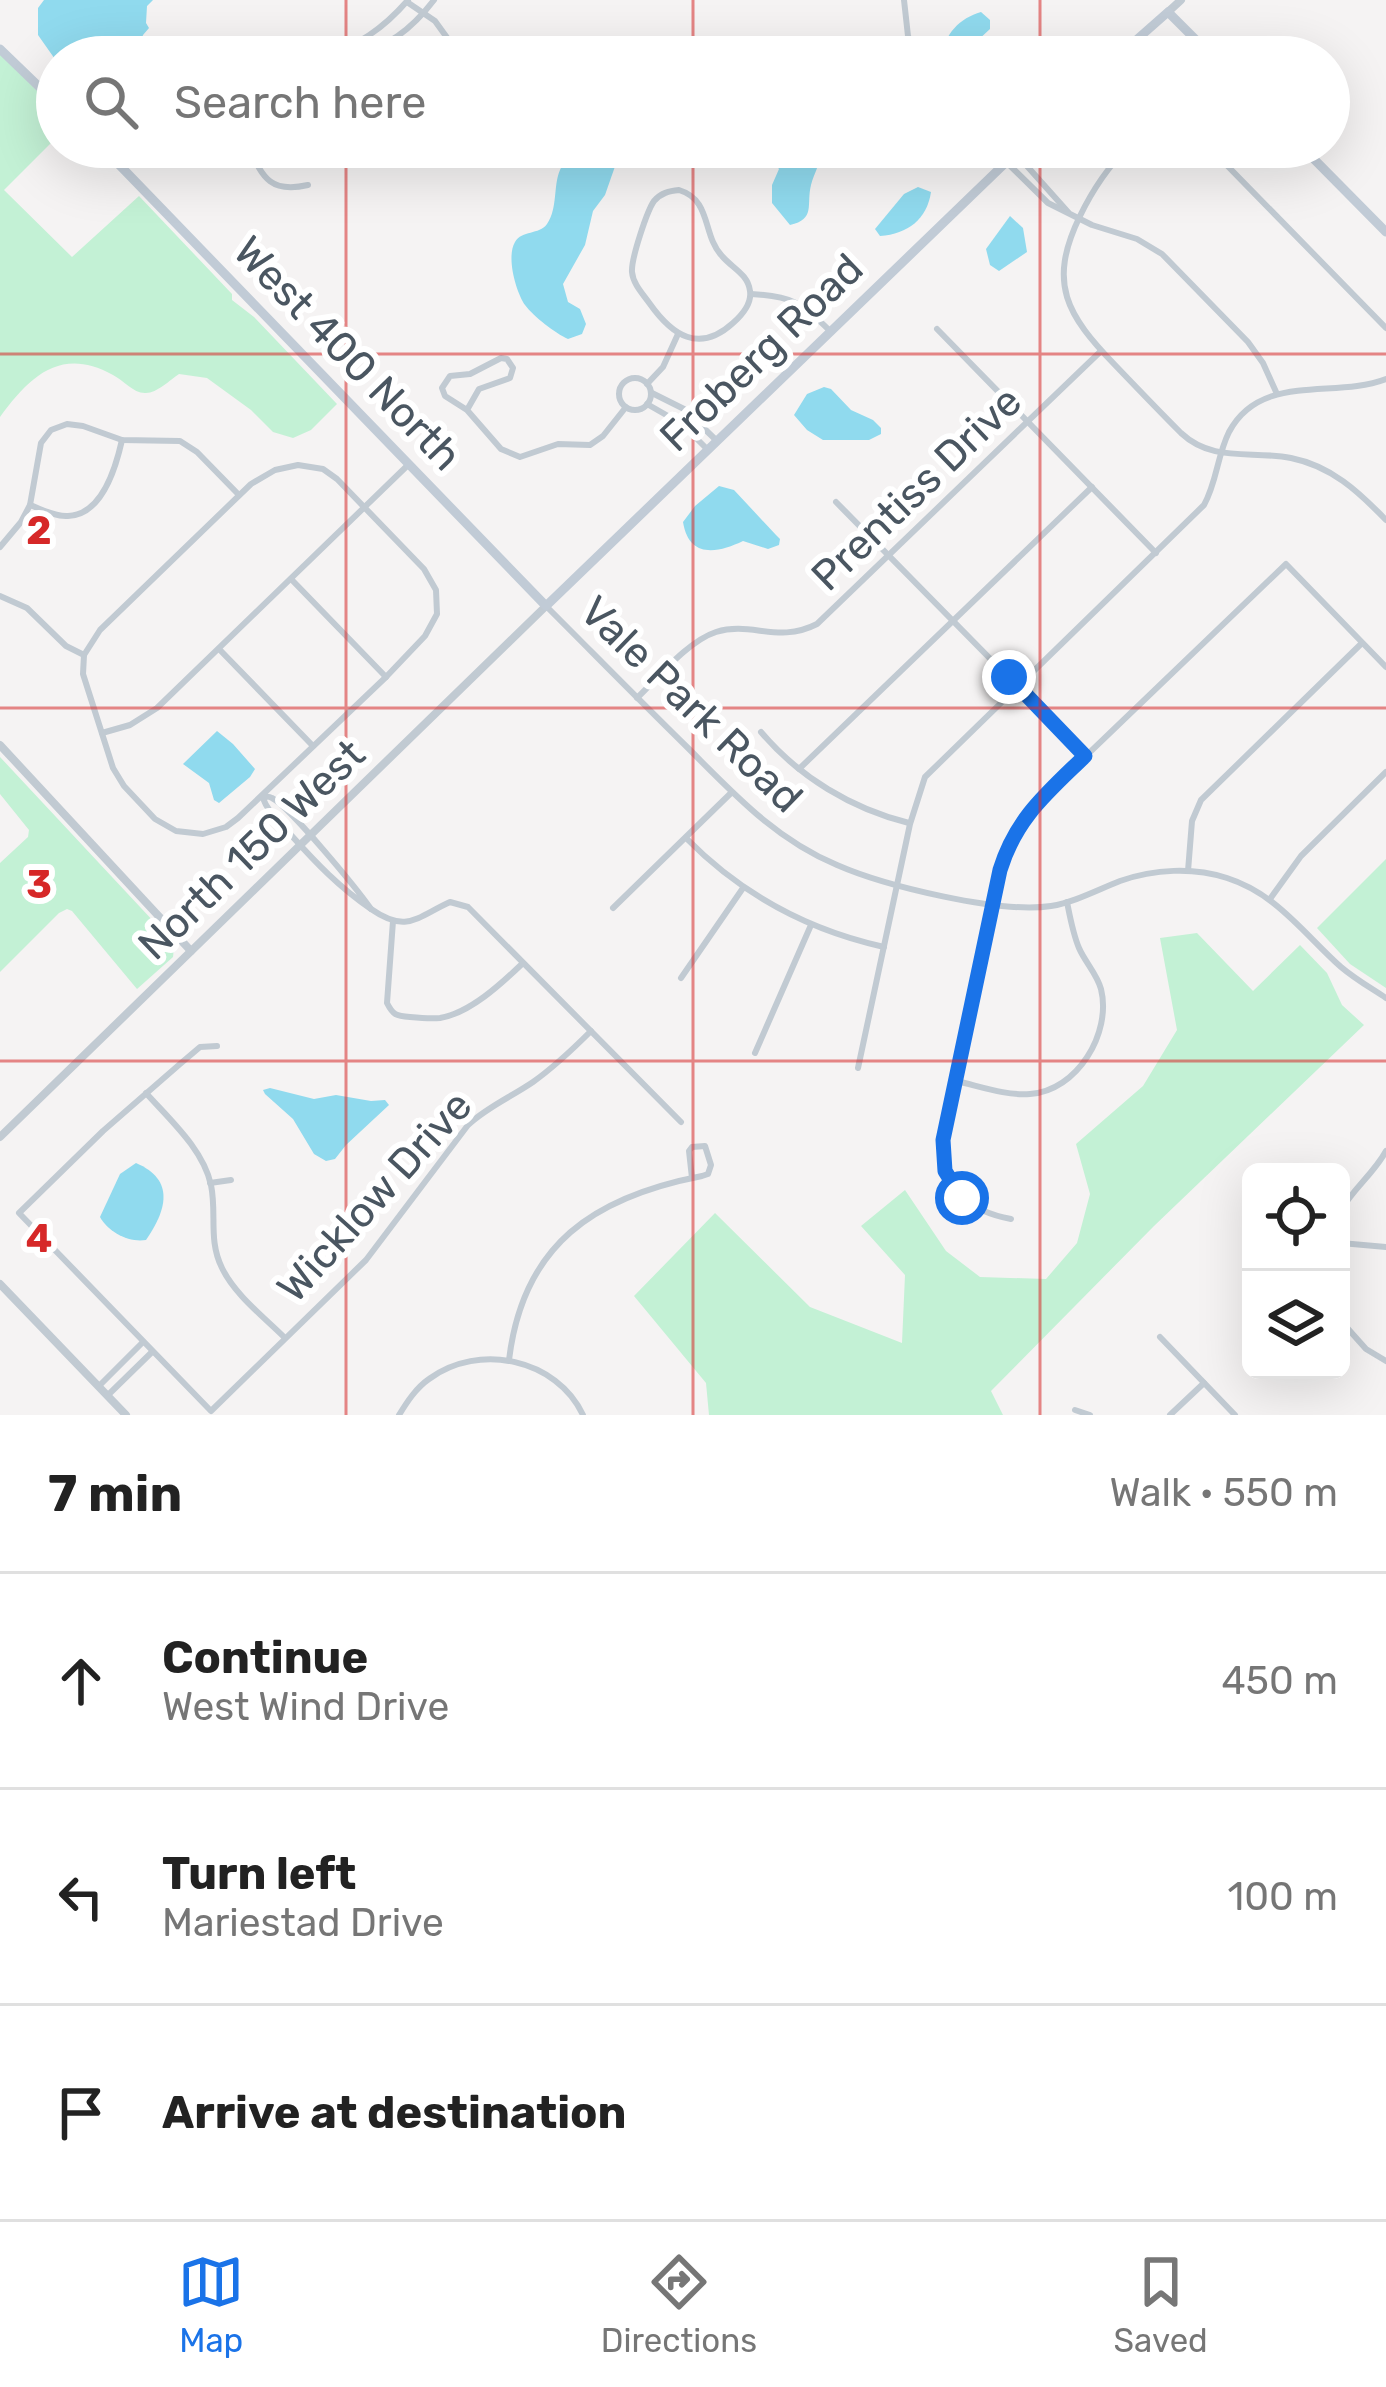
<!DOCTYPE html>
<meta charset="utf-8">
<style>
:root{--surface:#fff;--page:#f6f6f6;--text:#222;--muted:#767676;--line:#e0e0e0;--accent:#1a73e8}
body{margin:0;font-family:Rubik,sans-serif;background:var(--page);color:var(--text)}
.controls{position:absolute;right:36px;bottom:36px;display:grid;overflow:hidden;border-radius:18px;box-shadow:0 12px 48px #0002}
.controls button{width:108px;height:108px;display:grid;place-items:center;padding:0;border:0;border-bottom:3px solid var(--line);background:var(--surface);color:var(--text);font:60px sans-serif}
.stop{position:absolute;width:36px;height:36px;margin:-27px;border:9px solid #1a73e8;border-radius:50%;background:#fff}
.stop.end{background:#1a73e8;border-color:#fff;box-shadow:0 3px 12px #0008}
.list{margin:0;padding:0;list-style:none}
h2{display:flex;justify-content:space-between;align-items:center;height:156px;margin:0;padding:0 48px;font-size:51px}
h2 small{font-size:39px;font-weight:400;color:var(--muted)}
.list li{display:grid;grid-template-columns:78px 1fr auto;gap:36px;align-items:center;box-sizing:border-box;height:216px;padding:0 48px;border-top:3px solid var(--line)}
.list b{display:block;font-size:45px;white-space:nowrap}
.list p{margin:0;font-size:39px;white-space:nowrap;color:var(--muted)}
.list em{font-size:39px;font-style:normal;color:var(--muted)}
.icon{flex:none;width:66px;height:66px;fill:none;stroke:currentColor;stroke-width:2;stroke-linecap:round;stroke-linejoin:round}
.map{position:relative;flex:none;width:1386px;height:1415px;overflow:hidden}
.search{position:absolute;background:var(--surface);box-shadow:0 12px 48px #0002;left:36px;right:36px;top:36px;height:132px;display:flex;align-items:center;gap:30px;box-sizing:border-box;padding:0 42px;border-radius:66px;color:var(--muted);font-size:45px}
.sheet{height:804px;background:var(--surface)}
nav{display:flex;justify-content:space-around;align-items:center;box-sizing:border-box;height:168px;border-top:3px solid var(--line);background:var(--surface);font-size:33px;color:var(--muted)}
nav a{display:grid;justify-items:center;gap:6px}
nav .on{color:var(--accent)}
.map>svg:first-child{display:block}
.green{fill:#c3f1d5}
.water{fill:#90daee}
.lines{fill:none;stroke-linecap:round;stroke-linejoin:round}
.stream{stroke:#90daee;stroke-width:3}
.minor{stroke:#c1cad2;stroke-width:6}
.tertiary{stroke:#c1cad2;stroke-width:8}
.secondary{stroke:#c1cbd6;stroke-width:9}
.route{stroke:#1a73e8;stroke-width:15}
.grid{fill:none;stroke:#d62828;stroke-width:3;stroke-opacity:0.55}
.labels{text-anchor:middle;stroke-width:12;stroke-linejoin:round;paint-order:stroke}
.street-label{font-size:42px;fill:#4a5661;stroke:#fff}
.grid-label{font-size:39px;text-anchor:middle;font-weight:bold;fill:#d62828;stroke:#fff;stroke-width:12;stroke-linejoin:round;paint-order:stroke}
</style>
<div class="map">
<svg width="1386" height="1415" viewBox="0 0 1386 1415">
<rect width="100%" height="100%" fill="#f5f3f3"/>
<g class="green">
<path d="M 0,53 L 57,111 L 57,137 L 4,190 L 72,257 L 139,196 L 232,294 L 232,300 L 254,317 L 337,404 L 311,430 L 293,438 L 273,432 L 251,410 L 207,378 L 179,374 C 170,380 157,393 146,393 C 134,394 123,380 113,375 C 61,346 30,376 0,417 Z"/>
<polygon points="0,757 169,938 174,948 173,957 137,989 72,911 67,909 59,913 0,972 0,863 28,837 29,830 0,794"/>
<polygon points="1386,859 1386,988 1350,964 1317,928"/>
<polygon points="1197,933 1253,991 1300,945 1327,973 1342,1005 1364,1025 1154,1226 991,1391 1003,1415 709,1415 706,1383 634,1296 715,1213 810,1307 902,1343 905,1275 861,1226 905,1190 946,1251 980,1277 1046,1279 1077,1243 1090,1194 1076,1144 1143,1086 1177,1030 1160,938"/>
</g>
<g class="water">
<polygon points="44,0 153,0 147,6 146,23 149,28 143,35 136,57 57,57 57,62 38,35 38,8"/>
<path d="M 981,12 L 990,20 L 990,29 L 977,41 L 976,57 L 942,57 C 944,34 960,18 981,12 Z"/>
<path d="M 574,147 L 615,147 L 619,155 L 605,195 L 593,211 L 585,245 L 563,284 L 568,302 L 580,309 L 586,324 L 582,334 L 568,339 C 555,333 534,317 525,305 C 516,292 506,257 515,242 C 522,230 539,235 547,224 C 558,208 553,186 560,170 C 563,163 571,154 574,147 Z"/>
<path d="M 716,147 L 818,147 C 822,164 815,170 811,185 C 806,205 816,219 790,225 L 772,203 L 772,185 L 779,169 C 761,145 756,161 735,154 C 728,152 723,148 716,147 Z"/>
<path d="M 918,187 L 931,192 C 927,219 908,234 880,236 L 875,229 L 904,194 Z"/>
<polygon points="1010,216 1023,228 1027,252 999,271 990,265 986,249"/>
<polygon points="824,387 831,389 851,410 873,420 881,428 881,434 869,440 823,440 807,430 794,415 807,394"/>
<path d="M 719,486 L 734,490 L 776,535 L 780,539 L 779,545 L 768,549 L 743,541 C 718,553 689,559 683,522 L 695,506 Z"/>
<polygon points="217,731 233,744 255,769 250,777 219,803 214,800 209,783 183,764"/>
<polygon points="270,1088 314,1099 336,1095 371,1101 385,1100 389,1105 346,1145 335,1159 326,1161 314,1154 293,1119 265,1094 263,1090"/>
<path d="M 136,1163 C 176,1180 166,1211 146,1240 C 129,1243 108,1232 100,1217 L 120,1174 Z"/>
</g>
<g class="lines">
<polyline class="stream" points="619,155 624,154 630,147"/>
<g class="minor">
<polyline points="904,0 908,36 917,57"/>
<polyline points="407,2 435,21 461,57"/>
<polyline points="806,45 811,57"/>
<path d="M 322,57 C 358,46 384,28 408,0"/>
<path d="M 351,57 C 387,48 412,29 434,0"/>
<path d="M 249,147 C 263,180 272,193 308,185"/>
<polyline points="991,147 1048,203 1092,225 1137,239 1162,254 1248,342 1263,363 1277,394"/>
<polyline points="1010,147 1068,212"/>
<path d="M 1128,147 C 1107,168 1093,189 1080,216 C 1047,284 1067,315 1115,365 C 1137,388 1159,411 1181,433 C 1213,463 1251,450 1291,458 C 1331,466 1358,491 1386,520"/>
<polyline points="1209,147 1386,328"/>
<polyline points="122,166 124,151 128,147"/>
<polyline points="122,167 133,161 148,147"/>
<path d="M 679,190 C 712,200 702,235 722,256 C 732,268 748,274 750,291 C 752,304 742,315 733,323 C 699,354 672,335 650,304 C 643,294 633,284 632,272 C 631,259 647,211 654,201 C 661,193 669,191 679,190 Z"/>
<path d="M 751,294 C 791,296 801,302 830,331"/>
<polyline points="937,329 1156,553"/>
<circle cx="635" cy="394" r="16"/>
<polyline points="647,384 663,367 678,334"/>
<polyline points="652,393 684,409 716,440"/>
<polyline points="647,404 682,424 707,449"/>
<polyline points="467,410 479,389 510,378 513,368 507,359 501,358 470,374 450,376 442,388 445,396 467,410 501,449 520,457 558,444 590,445 603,436 626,407"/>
<polygon points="298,465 323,469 337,479 424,569 436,590 437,614 425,636 386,677 238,818 226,827 203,834 176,831 155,819 124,786 113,768 83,674 84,655 100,630 251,484 275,470"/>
<polyline points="836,502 1086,756"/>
<path d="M 30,505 C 41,509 55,517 68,516 C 102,515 116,467 122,440"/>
<polyline points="0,547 21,522 30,505 41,443 51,430 67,424 83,426 122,440 180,441 197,452 239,495"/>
<polyline points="291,579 386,677"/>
<polyline points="0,596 27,608 66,646 84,655"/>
<path d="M 546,606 C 593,653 640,701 688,748 C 734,794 775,839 837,865 C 885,886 1000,914 1051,906 C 1075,902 1097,890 1120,881 C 1154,869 1193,867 1227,878 C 1277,894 1304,934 1341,967 C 1355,979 1371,988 1386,998"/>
<polyline points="219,649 313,746"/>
<path d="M 637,698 C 658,678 688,641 716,632 C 752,621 778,644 817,624 L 1101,351"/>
<path d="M 761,732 C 799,777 852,809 909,823"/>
<polyline points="102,733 130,725 157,708 408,465"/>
<polyline points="799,769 1092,487"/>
<path d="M 262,796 C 265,797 269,796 272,798 C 290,807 357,889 371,909 C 340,888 316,863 291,835 C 280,822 268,813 262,796 Z"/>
<path d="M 686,838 C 741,894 807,930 884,947"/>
<polyline points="1188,871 1192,821 1201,800 1362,643"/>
<polyline points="1270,899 1301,856 1386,772"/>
<polyline points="613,908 731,793"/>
<path d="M 371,909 C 407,934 417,917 450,902 L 468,907 L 681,1122"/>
<path d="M 393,921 L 387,1003 C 393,1015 396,1016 410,1017 C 420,1018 430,1019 440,1018 C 470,1013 501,984 523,963"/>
<polyline points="681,978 743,888"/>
<path d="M 217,1046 L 200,1047 L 180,1064 L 103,1131 L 19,1213 L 211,1411 L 366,1260 L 468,1125 C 487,1107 511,1097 533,1082 C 554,1067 572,1050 591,1031"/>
<polyline points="755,1053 811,925"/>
<path d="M 858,1068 L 910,824 L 925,777 L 1204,505 C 1217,482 1217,456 1229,432 C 1261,372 1334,399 1386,379"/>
<path d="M 956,1081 C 979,1086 1006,1096 1030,1094 C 1077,1091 1112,1033 1101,989 C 1097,974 1085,962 1079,948 C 1073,934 1070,917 1067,902"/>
<path d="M 146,1093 C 170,1120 203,1149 211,1185 C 217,1214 208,1240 222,1268 C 235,1295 264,1317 285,1338"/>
<polyline points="210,1183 231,1180"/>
<path d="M 1341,1210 C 1354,1188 1374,1173 1386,1151"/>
<path d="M 1011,1219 C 973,1212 946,1193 942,1153 L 1000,870 C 1009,842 1020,823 1039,801 L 1286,564 L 1386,667"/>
<polyline points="1341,1243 1386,1247"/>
<polyline points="1341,1321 1366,1349 1386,1361"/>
<polyline points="1160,1337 1235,1415"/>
<path d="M 509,1360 C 523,1244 594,1197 702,1176 L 708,1174 L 711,1165 L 705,1146 L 692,1147 L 689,1151 L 692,1178"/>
<polyline points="99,1386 143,1342"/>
<polyline points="107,1396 152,1352"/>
<polyline points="1075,1410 1090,1415"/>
<path d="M 399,1415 C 407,1402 416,1388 429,1379 C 479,1342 557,1359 583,1415"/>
<polyline points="1170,1415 1204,1383"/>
</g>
<g class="tertiary">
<polyline points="1168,12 1181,0"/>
<polyline points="0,745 191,951"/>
<polyline points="0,1137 546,606"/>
<polyline points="0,1284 126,1415"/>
</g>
<g class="secondary">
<polyline points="0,49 57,104"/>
<polyline points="1117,57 1168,12 1213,57"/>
<polyline points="102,147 546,606 1022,147"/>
<polyline points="1302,147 1386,232"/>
</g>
</g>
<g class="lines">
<path class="route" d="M 962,1198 L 945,1171 L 943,1140 L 1000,870 C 1016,818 1047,793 1085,756 L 1009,677"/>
</g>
<path class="grid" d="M 346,0 L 346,57M 693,0 L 693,57M 1040,0 L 1040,57M 346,147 L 346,1415M 693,147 L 693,1415M 1040,147 L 1040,1415M 0,354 L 1386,354M 0,708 L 1386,708M 0,1061 L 1386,1061"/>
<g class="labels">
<g class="street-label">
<text transform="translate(761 352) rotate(-44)" y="15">Froberg Road</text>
<text transform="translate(348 353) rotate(46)" y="15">West 400 North</text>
<text transform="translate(916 488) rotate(-44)" y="15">Prentiss Drive</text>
<text transform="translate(692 704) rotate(44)" y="15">Vale Park Road</text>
<text transform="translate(251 849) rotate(-44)" y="15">North 150 West</text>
<text transform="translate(374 1196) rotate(-48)" y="15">Wicklow Drive</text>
</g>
</g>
<g class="grid-label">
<text x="39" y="544">2</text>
<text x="39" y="898">3</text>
<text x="39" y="1252">4</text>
</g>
</svg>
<div class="controls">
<button><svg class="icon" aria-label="locate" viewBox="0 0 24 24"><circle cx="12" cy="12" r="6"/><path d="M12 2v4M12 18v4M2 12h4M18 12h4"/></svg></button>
<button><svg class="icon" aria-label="layers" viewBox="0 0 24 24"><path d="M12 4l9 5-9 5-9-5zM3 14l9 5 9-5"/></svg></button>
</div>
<div class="stop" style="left:962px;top:1198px"></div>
<div class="stop end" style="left:1009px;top:677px"></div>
<div class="search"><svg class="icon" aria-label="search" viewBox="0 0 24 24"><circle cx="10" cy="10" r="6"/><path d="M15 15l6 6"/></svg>Search here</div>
</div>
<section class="sheet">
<h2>7 min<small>Walk · 550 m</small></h2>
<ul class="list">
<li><svg class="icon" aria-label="ahead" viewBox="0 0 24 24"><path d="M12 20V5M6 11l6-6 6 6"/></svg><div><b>Continue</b><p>West Wind Drive</p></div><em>450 m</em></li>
<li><svg class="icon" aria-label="left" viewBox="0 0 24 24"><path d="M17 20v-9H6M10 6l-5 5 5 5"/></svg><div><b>Turn left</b><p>Mariestad Drive</p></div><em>100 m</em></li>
<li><svg class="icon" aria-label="arrive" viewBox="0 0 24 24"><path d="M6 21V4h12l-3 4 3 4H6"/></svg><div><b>Arrive at destination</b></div></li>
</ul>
</section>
<nav>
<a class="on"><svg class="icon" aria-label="map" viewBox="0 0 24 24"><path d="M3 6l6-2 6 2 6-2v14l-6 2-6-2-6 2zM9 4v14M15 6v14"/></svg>Map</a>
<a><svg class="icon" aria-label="directions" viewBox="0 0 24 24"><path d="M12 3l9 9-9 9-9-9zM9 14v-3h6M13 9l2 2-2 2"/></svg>Directions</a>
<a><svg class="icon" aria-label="saved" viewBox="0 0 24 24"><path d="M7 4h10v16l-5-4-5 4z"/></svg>Saved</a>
</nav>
